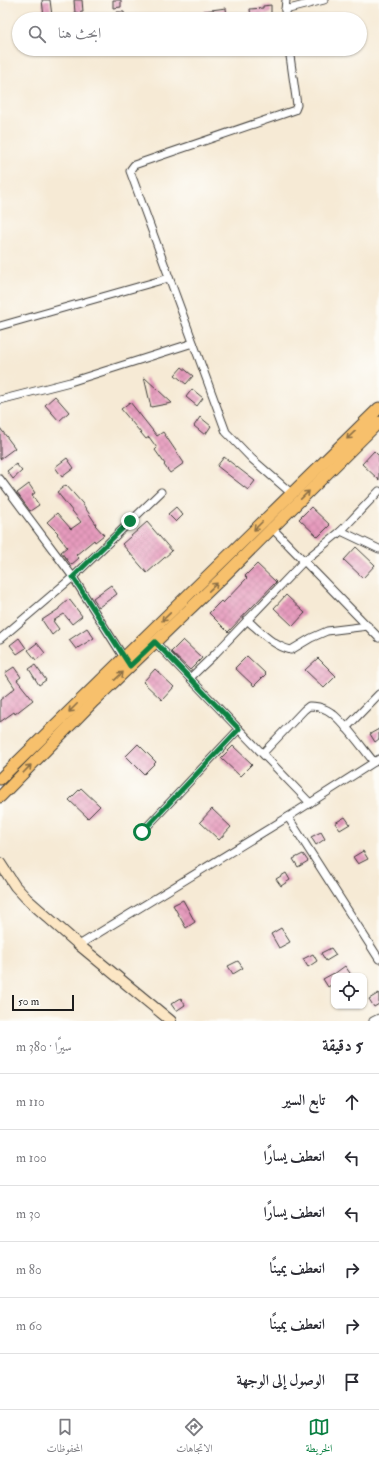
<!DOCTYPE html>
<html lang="ar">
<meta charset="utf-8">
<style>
:root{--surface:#fff;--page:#f2f2f3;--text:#2b2b33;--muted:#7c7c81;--line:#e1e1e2;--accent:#0b8043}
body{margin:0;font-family:"IM FELL Double Pica",Amiri,serif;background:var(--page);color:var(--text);direction:rtl}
.controls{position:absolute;right:12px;bottom:12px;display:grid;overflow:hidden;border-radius:8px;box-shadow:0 1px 3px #0004}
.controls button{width:36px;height:36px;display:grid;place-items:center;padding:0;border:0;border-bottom:1px solid var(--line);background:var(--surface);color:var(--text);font:20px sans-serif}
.scale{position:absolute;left:12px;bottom:10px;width:62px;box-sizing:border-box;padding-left:4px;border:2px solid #1c1c1c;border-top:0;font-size:11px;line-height:14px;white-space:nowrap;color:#1c1c1c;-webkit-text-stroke:3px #fdfcf7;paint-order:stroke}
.stop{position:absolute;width:12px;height:12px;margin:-9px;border:3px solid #0b8043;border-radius:50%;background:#fff}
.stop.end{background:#0b8043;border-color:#fff;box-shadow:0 1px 4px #0008}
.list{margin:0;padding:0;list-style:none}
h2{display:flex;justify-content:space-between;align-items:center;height:52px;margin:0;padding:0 16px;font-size:17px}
h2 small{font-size:13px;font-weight:400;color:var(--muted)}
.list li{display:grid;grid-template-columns:26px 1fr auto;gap:12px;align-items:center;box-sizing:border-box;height:56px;padding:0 16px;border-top:1px solid var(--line)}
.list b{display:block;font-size:15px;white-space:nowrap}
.list em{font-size:13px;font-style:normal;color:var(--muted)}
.icon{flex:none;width:22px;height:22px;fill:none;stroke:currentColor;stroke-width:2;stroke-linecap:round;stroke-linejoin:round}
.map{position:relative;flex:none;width:379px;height:1021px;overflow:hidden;direction:ltr}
.search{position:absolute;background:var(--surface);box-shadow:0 1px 3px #0004;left:12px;right:12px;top:12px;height:44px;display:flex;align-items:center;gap:10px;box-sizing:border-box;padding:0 14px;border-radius:22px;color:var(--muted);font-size:15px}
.sheet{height:388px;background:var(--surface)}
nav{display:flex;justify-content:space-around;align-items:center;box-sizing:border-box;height:56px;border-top:1px solid var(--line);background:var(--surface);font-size:11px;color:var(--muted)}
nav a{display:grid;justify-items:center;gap:2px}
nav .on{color:var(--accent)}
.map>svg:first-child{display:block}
.building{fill:url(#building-cross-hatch)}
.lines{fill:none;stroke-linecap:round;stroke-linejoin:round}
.street-casing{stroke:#3d3b38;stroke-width:9}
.secondary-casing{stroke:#3d3b38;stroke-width:12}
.primary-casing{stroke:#3d3b38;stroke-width:13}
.street{stroke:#fff;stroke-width:7}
.secondary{stroke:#fce6c4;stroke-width:10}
.primary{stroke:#f7c06c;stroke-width:11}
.oneway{stroke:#8a6e44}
.route{stroke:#0b8043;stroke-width:5}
</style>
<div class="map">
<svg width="379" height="1021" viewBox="0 0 379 1021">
<defs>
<pattern id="building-cross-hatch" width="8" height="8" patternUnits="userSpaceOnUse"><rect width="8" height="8" fill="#e59abc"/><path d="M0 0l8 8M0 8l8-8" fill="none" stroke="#c484a1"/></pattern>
</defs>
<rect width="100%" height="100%" fill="#fdfcf7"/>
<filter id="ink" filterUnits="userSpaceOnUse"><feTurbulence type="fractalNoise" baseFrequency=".025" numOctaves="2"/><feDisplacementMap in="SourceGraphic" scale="8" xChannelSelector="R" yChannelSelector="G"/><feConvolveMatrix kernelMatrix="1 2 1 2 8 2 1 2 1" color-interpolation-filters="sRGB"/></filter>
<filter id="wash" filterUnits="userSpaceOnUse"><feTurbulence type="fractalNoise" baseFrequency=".012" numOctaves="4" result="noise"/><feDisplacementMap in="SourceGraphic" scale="16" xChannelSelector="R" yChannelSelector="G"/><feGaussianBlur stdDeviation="0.9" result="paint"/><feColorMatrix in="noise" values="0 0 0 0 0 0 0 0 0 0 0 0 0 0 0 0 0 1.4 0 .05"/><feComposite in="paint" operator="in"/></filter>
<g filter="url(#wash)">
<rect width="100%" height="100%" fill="#f6ead5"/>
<g id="blocks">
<g class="building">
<polygon points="42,0 50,0 52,16 44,17"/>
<polygon points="74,0 82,0 83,12 75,13"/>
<polygon points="113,0 121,0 121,7 113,8"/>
<polygon points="271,5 271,14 259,15 259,17 251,18 250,9 263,8 263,6"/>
<polygon points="226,8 227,17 204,19 204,11"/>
<polygon points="116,12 124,12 125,19 117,19"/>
<polygon points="182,367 193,376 186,384 175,375"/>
<polygon points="144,377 172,403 151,407"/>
<polygon points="192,389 203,398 197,406 186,397"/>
<polygon points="55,396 69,412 59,421 45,405"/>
<polygon points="130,402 157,436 163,432 184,463 170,473 164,465 165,464 155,450 157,448 149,437 146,439 121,409"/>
<polygon points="200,417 211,426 205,435 194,426"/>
<polygon points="0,428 15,448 0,459"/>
<polygon points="374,451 379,456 379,480 362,464"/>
<polygon points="224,457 255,481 248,490 217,466"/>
<polygon points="67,458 74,468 62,477 55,467"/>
<polygon points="16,464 22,471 13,479 7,471"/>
<polygon points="29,484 35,493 32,495 39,505 30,511 17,493"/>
<polygon points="66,485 82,503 96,524 95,525 104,535 95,542 94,540 76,555 79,558 71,565 61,552 67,547 57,534 58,533 47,522 57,513 71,529 81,522 57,492"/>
<polygon points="176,507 183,515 176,522 168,514"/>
<polygon points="311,507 330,525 318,537 299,519"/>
<polygon points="147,522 172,551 147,573 122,544"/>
<polygon points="356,547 375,565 363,578 344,560"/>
<polygon points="257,564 276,582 228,632 209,613 221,601 223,603 247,578 245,576"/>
<polygon points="111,585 117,594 99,607 93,598"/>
<polygon points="286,595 305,613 293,626 274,608"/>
<polygon points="69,599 82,616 72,624 64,614 53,621 59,629 52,635 42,620 59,609 59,608"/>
<polygon points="87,628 94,638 76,649 69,640"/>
<polygon points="19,638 26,648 17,654 10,645"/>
<polygon points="183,640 202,658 190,670 171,652"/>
<polygon points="37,643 45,653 36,660 28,650"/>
<polygon points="247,656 266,674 254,686 235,668"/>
<polygon points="318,658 336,676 324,688 305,670"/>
<polygon points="35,665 46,680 39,685 29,669"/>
<polygon points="14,667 21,677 17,680 33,700 15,714 14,712 0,722 0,700 15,688 5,673"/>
<polygon points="155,669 174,687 162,700 143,682"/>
<polygon points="379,729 379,739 375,742 370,734"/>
<polygon points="138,744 156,762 144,774 126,756"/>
<polygon points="233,746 252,764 240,776 221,758"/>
<polygon points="81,788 100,806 88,818 69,800"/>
<polygon points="212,809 231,827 219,840 200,822"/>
<polygon points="345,817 350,824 340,830 335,823"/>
<polygon points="321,832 325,839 316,845 311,837"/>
<polygon points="363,851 368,859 358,864 353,857"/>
<polygon points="303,854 308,861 298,867 293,859"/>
<polygon points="286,873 290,880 281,886 276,879"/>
<polygon points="183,900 195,922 186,928 173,905"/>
<polygon points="281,928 290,942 279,948 271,934"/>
<polygon points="331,948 336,955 326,961 321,953"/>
<polygon points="313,954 317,961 308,967 303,959"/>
<polygon points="238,961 243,968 233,974 228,966"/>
<polygon points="345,966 352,976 334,976 334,983 328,987 323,979 334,973 334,974"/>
<polygon points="379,993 379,1004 374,1007 369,999"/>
<polygon points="181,998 185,1005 176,1011 171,1004"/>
</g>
</g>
</g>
<g filter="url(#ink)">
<use href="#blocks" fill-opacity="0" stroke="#3d3b38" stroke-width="1"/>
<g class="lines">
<defs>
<g id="street">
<polyline points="285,10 324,0"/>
<polyline points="286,19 285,10 286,0"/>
<polyline points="289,49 297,105 295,110 134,165 131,169 130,171 226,432 252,459 291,493"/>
<polyline points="0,326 169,278"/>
<polyline points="0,400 70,382 193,343"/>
<polyline points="0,479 73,577 126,661"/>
<polyline points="271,527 379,638"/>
<polyline points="341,531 379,491"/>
<path d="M 247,620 C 261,632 273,646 291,650 L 311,638 L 327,631 L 368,626"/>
<polyline points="0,639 73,577 161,492"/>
<polyline points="155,642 310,803"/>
<polyline points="190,678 214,655 304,561 341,531 379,549"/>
<polyline points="346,728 379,694"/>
<path d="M 263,753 L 304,710 L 309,706 C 315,706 321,707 327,710 C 341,717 363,749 374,762"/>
<polyline points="288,817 379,959"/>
<polyline points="142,832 239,729"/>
<polyline points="79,945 288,817 379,759"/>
<polyline points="373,1021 379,1018"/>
</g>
<polyline id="secondary" points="0,863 15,886 27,899 79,945 171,1021"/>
<g id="primary">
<polyline points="0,779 379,408"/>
<polyline points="0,797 94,701 223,577 379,422"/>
</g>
</defs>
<use href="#street" class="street-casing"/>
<use href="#secondary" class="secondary-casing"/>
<use href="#primary" class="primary-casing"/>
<use href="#street" class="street"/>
<use href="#secondary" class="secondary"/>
<use href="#primary" class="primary"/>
</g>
<defs><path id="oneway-shaft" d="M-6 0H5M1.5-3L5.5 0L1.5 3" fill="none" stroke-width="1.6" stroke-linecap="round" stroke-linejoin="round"/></defs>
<g class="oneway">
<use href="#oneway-shaft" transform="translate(351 435) rotate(136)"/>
<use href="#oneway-shaft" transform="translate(305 495) rotate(-44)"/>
<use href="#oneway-shaft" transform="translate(258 526) rotate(135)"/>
<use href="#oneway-shaft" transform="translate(213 587) rotate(-44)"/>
<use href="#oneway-shaft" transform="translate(166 617) rotate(136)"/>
<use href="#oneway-shaft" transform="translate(119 676) rotate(-44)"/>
<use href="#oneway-shaft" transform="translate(73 708) rotate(135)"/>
<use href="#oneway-shaft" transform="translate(27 769) rotate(-46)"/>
</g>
</g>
<g class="lines" filter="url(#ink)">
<polyline class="route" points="130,521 73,577 130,666 155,642 239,729 142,832"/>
</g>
</svg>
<div class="controls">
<button><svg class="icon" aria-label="locate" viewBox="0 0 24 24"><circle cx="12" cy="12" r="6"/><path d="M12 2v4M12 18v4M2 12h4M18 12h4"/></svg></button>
</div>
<div class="scale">50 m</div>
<div class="stop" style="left:142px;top:832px"></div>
<div class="stop end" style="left:130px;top:521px"></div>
<div class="search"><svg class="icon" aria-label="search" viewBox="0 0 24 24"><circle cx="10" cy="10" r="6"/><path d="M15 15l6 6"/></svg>ابحث هنا</div>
</div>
<section class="sheet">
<h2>5 دقيقة<small>سيرًا · 380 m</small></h2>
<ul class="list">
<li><svg class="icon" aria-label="ahead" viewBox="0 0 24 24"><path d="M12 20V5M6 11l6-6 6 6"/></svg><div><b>تابع السير</b></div><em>110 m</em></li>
<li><svg class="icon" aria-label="left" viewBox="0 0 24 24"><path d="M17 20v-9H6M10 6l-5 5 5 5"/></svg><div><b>انعطف يسارًا</b></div><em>100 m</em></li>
<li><svg class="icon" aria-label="left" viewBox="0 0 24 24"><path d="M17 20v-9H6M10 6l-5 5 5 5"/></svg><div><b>انعطف يسارًا</b></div><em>30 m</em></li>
<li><svg class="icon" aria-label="right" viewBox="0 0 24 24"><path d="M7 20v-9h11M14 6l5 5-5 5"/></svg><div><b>انعطف يمينًا</b></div><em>80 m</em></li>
<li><svg class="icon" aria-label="right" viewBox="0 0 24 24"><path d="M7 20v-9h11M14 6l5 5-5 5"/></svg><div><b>انعطف يمينًا</b></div><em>60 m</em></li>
<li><svg class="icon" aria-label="arrive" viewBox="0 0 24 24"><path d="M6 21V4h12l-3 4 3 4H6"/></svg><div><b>الوصول إلى الوجهة</b></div></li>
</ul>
</section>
<nav>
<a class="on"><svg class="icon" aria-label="map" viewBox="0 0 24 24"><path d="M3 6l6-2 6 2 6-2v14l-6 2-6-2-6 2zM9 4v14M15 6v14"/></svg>الخريطة</a>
<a><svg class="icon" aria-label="directions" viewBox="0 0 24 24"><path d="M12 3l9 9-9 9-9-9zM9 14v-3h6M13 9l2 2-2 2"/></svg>الاتجاهات</a>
<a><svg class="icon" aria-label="saved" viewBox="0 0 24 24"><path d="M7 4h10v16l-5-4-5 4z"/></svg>المحفوظات</a>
</nav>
